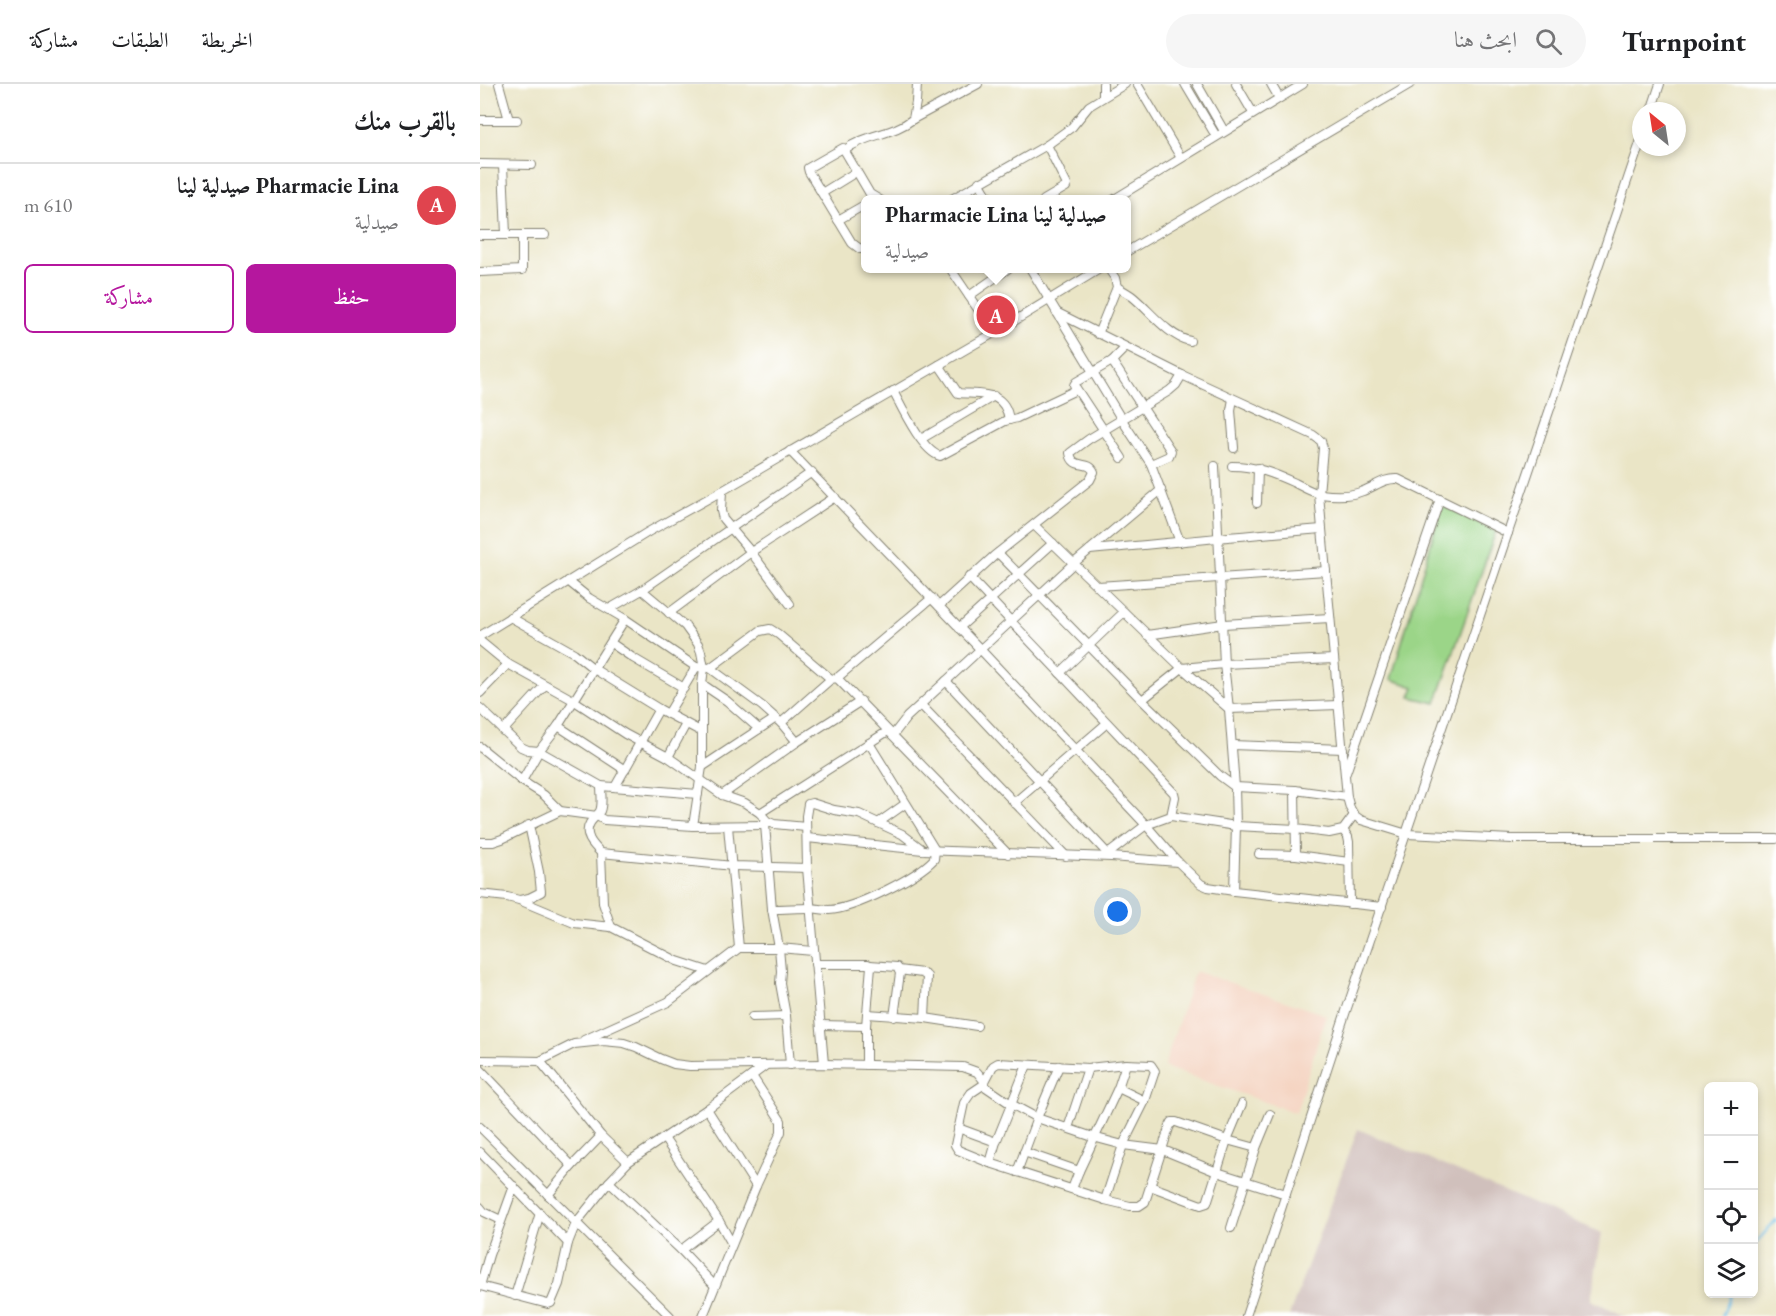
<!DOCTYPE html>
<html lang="ar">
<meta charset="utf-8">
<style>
:root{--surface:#fff;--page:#f6f6f6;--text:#202124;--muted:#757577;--line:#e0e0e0;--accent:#b5179e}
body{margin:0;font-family:"EB Garamond",Amiri,serif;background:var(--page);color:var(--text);direction:rtl}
.controls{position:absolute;right:18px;bottom:18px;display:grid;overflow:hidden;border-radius:9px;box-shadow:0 3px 9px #0003}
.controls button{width:54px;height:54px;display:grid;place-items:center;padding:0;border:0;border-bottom:2px solid var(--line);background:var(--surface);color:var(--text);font:30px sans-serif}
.compass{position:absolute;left:1152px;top:18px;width:54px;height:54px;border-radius:50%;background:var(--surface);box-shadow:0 3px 9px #0003;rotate:330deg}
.you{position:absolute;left:638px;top:828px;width:21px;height:21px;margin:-15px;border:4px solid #fff;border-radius:50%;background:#1a73e8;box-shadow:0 0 0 9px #1a73e833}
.badge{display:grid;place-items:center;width:39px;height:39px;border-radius:50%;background:var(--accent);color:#fff;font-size:20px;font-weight:700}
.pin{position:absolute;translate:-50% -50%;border:3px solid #fff;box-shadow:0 2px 6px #0006}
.popup{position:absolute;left:381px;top:111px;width:270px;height:78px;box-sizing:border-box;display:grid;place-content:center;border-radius:9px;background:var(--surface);filter:drop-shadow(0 2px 4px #0005);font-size:20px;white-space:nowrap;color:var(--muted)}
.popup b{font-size:22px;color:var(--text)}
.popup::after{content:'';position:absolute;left:50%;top:100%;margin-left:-12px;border:12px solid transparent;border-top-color:var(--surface)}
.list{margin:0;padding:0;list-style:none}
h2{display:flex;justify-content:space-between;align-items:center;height:78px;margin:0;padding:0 24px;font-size:26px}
h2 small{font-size:20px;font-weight:400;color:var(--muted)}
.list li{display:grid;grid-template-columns:39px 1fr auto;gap:18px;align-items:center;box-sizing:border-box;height:84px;padding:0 24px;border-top:2px solid var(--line)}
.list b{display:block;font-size:22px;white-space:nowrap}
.list p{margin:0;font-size:20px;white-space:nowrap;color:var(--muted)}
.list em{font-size:20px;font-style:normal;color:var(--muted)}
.actions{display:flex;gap:12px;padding:18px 24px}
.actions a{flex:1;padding:14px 0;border:2px solid var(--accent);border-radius:9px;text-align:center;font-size:21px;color:var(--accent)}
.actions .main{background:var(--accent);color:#fff}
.icon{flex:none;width:33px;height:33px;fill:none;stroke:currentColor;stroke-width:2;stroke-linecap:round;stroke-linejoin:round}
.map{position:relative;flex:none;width:1296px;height:1232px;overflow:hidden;direction:ltr}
header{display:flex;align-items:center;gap:36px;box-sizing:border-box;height:84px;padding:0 30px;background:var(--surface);border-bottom:2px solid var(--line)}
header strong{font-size:28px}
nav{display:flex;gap:33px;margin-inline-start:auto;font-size:21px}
.search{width:420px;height:54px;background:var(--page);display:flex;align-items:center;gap:15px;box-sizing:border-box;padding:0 21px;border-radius:33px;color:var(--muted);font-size:22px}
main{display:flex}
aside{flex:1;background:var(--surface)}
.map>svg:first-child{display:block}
.built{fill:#f4d3c0}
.industrial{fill:#d0c0bc}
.green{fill:#9bd588;stroke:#5c7852;stroke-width:1.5}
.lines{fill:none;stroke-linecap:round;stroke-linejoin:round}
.stream{stroke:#72c2ed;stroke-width:2}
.minor-casing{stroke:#838071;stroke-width:10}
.minor{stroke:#fff;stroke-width:8}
</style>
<header>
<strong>Turnpoint</strong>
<div class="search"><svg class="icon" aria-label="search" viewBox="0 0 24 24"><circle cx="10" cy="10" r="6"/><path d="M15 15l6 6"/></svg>ابحث هنا</div>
<nav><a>الخريطة</a><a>الطبقات</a><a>مشاركة</a></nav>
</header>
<main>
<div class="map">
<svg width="1296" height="1232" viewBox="0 0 1296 1232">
<rect width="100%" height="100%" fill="#fff"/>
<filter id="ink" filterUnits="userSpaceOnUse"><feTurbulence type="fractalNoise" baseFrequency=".0167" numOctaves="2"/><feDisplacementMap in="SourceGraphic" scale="12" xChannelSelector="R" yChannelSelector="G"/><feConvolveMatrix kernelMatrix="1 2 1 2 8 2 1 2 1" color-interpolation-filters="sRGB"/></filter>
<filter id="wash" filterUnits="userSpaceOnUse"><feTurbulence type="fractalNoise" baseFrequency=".008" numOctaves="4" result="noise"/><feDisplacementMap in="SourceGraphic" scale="24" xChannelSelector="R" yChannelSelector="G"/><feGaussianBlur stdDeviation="1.35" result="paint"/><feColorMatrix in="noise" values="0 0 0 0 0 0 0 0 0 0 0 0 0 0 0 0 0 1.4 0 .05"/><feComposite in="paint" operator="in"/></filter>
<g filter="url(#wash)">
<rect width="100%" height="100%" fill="#eae5c6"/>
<polygon class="built" points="715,887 846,931 816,1029 684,983"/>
<polygon class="industrial" points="878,1045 1122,1149 1111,1216 1145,1232 809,1232"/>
<polygon class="green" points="962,421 1016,447 956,619 930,613 934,603 911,595"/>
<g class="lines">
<g class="stream">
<polyline points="1274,1161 1296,1136"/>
<polyline points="1242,1232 1251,1210"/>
</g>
</g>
</g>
<g filter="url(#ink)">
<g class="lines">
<defs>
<g id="minor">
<polyline points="19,0 29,36"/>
<polyline points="623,0 623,12"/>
<polyline points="657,0 701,74"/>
<polyline points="705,0 736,52"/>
<polyline points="717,0 744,47"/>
<polyline points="756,0 773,29"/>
<polyline points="791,0 799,14"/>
<polyline points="1171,27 1180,0"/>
<polyline points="433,35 498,0"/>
<polyline points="0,36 37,36"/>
<path d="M 365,66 C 386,50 413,51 433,35 L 436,18 L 437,0"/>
<polyline points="0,80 52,81"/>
<polyline points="23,81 26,151"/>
<polyline points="499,98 510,116"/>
<polyline points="342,109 376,88"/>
<polyline points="470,116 567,61 592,43 609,22 645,0"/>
<polyline points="564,116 586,103 587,101 567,61"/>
<polyline points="633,116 823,0"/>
<polyline points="358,136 386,120"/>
<polyline points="0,151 65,151"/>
<polyline points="386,163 380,165 372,159 329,88 328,84 363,64 390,110 400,116"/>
<polyline points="646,168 930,0"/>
<polyline points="470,184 514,249"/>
<polyline points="550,184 642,336 671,380 700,458"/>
<polyline points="0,188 42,186 42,151"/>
<path d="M 637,203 C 642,206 648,209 653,213 C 669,226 689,253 710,257"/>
<polyline points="489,212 529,184"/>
<polyline points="576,228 702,291 833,351 841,357 843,364 839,410 842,445 867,713 870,724 874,731 881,736 927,750 1032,755 1296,755"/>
<polyline points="618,250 637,203 635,194 628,184"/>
<polyline points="645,264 632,277 691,367 689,372 671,380"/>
<polyline points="632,277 596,298 594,301 642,374"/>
<path d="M 459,281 L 478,309 C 502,311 525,306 529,336"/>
<path d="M 413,307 C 422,324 442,367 460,372 L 525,337 L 537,334 L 596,306"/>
<polyline points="753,315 751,326 754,364"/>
<polyline points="441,355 514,312"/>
<polyline points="310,367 500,565 666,741 698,778 721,800 728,803 754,807 902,823"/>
<polyline points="735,382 744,580 749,625 755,703 756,742 754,807"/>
<path d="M 752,382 C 776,382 795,390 815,399 C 823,403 833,409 841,410 C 855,412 871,412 883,407 C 896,402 904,394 918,395 L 1028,449"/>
<polyline points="242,407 241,427 243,435 271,468 310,520"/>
<polyline points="777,419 778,384"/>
<polyline points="554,441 702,584 749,625 858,621"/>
<path d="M 610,466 C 688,459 764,451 842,445"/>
<polyline points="518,469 662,616 740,692 755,703 815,706 867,713"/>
<polyline points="489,493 694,709 695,713 691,732 666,741 628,770"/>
<polyline points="88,497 109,514 145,535 216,583 230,584 282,622 301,639 317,658"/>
<polyline points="618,502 846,487"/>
<polyline points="162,506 205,542 218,560 221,568 224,584 222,600 222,683 213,742"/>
<path d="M 459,522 L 514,472 L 610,396 L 614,388 C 609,375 593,387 590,369 L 609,355 L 689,307 L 696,301 L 702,291"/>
<polyline points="129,525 162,506 332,388"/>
<polyline points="189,529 271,468 355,413"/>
<polyline points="30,533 94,569 114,585 179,625 222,648"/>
<polyline points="479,544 573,459"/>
<polyline points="667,551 743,540 850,534"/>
<polyline points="0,552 168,448 242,407 531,239 621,184"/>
<polyline points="0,557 28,580 93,616 145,650 188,673 242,711 265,719 280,729 287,737 294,740 326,743"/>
<polyline points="131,559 153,574 204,604"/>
<polyline points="230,584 280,547 290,545 298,550 351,595"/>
<polyline points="580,589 644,528"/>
<polyline points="357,594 452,514"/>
<polyline points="466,597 629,771"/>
<polyline points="222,600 247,617 279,645"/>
<polyline points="0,609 28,580"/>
<polyline points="662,616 702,584 744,580 854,575"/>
<polyline points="441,621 586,772"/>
<polyline points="0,624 41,663 48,666 59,667 121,702 218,710"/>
<polyline points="188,630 216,583"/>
<polyline points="301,639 351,595 357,594 528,770"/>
<polyline points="78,642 145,686"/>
<polyline points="23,647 65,601"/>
<polyline points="413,651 427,633 594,479 681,406"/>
<polyline points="752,661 863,665"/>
<polyline points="0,663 42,697 59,667 78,642 145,535"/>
<polyline points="188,673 206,640"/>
<polyline points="222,683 296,634"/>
<polyline points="866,689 960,415"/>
<polyline points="42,697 64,711 80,727"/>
<path d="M 121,702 C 121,710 123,720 120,727 C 117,732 113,734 110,739 C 103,751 113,761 121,769 L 253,782 L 327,784"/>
<polyline points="135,703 179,625"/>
<polyline points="815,706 816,771 869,778"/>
<polyline points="242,711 317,658 381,617"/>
<polyline points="534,719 627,639"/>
<polyline points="280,729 408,647"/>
<polyline points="691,732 756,742 816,745 849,749 863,746 874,731"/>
<polyline points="286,738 285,741 292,825 299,864 301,887 300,899 306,932 310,981"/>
<polyline points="398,739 425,720"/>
<polyline points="248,742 259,864"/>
<polyline points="863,746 868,753 869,758 870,820"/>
<polyline points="327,754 443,766 631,773 698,778"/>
<polyline points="0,758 13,758 22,755 80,727 117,732 124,736 213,742 285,741"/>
<polyline points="121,769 123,819 131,843 197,877 228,887"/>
<polyline points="779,770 816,771"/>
<polyline points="0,810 27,813 39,816 94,839 131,843"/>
<polyline points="40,816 49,814 61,808 59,788 49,741"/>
<path d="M 292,825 C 305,825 317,824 330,824 C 336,824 342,826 349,826 C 374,825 436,794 454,775 L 455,766 L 389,659"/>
<polyline points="335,880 388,880 391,882 386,942 386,981"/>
<polyline points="390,881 417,883 420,889 414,933"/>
<polyline points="419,886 442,889 447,892 445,934"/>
<polyline points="387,930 445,934 497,942"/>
<polyline points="272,933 306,932"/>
<polyline points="341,941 386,942"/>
<polyline points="104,956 188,918 259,864 299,864 333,867"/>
<polyline points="0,976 60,977 94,960 123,957 144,959 156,963 181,975 194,980 210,982 344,980 483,983 497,988 505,998"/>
<polyline points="60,977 121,1052 148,1078"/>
<polyline points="344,980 327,784 326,732 328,720 332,719 354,726 379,730 422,750 443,766"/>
<polyline points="608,984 646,980 671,981 675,987 665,1017 643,1061 625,1116"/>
<polyline points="0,985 92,1082"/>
<polyline points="503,1001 531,1020 557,1034 613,1053 643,1061 683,1066 737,1088 806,1110"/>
<polyline points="638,1004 665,1017"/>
<polyline points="227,1025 276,1102"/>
<polyline points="0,1043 190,1232"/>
<polyline points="478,1044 516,1058"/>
<polyline points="588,1044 608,984 518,979 513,982 503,1001 491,1009 484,1019 475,1061 478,1066 510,1079 625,1116 650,1122 659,1122 665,1118 689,1044 692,1038 696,1038 747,1056 776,1064"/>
<polyline points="184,1054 239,1137 252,1160"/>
<polyline points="0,1068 88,1159"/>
<polyline points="544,1068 599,1087 638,1004 646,980"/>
<polyline points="510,1079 516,1058 547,981"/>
<polyline points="537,1088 557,1034 579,982"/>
<polyline points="129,1098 201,1166 235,1202"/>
<polyline points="670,1102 721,1121 727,1119 747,1056 762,1020"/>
<polyline points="592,1105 599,1087"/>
<polyline points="68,1111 92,1082 121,1052"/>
<polyline points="0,1123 4,1128 21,1136"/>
<polyline points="751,1144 776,1064 790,1030"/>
<polyline points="201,1166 239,1137"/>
<polyline points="0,1202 68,1220 71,1219 79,1200 88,1159 96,1139 129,1098 148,1078 227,1025 285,982"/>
<polyline points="0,1202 9,1171 34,1102"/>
<polyline points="35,1212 60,1129"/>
<polyline points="223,1232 276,1102 301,1048 301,1037 272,992"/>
<polyline points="766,1232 866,927 1161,56"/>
</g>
</defs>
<use href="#minor" class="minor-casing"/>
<use href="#minor" class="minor"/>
</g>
</g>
</svg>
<div class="controls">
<button>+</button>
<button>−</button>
<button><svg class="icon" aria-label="locate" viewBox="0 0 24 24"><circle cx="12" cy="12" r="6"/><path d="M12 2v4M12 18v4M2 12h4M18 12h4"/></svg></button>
<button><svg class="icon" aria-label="layers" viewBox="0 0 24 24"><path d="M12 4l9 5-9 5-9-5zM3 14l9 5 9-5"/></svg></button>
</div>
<svg class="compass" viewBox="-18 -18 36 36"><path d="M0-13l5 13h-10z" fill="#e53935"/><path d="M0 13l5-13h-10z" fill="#757577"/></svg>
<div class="you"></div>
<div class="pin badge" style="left:516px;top:231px;background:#e0444e">A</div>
<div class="popup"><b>Pharmacie Lina صيدلية لينا</b>صيدلية</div>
</div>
<aside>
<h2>بالقرب منك<small></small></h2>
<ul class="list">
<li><span class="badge" style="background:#e0444e">A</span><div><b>Pharmacie Lina صيدلية لينا</b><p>صيدلية</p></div><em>610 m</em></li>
</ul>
<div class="actions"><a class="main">حفظ</a><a>مشاركة</a></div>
</aside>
</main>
